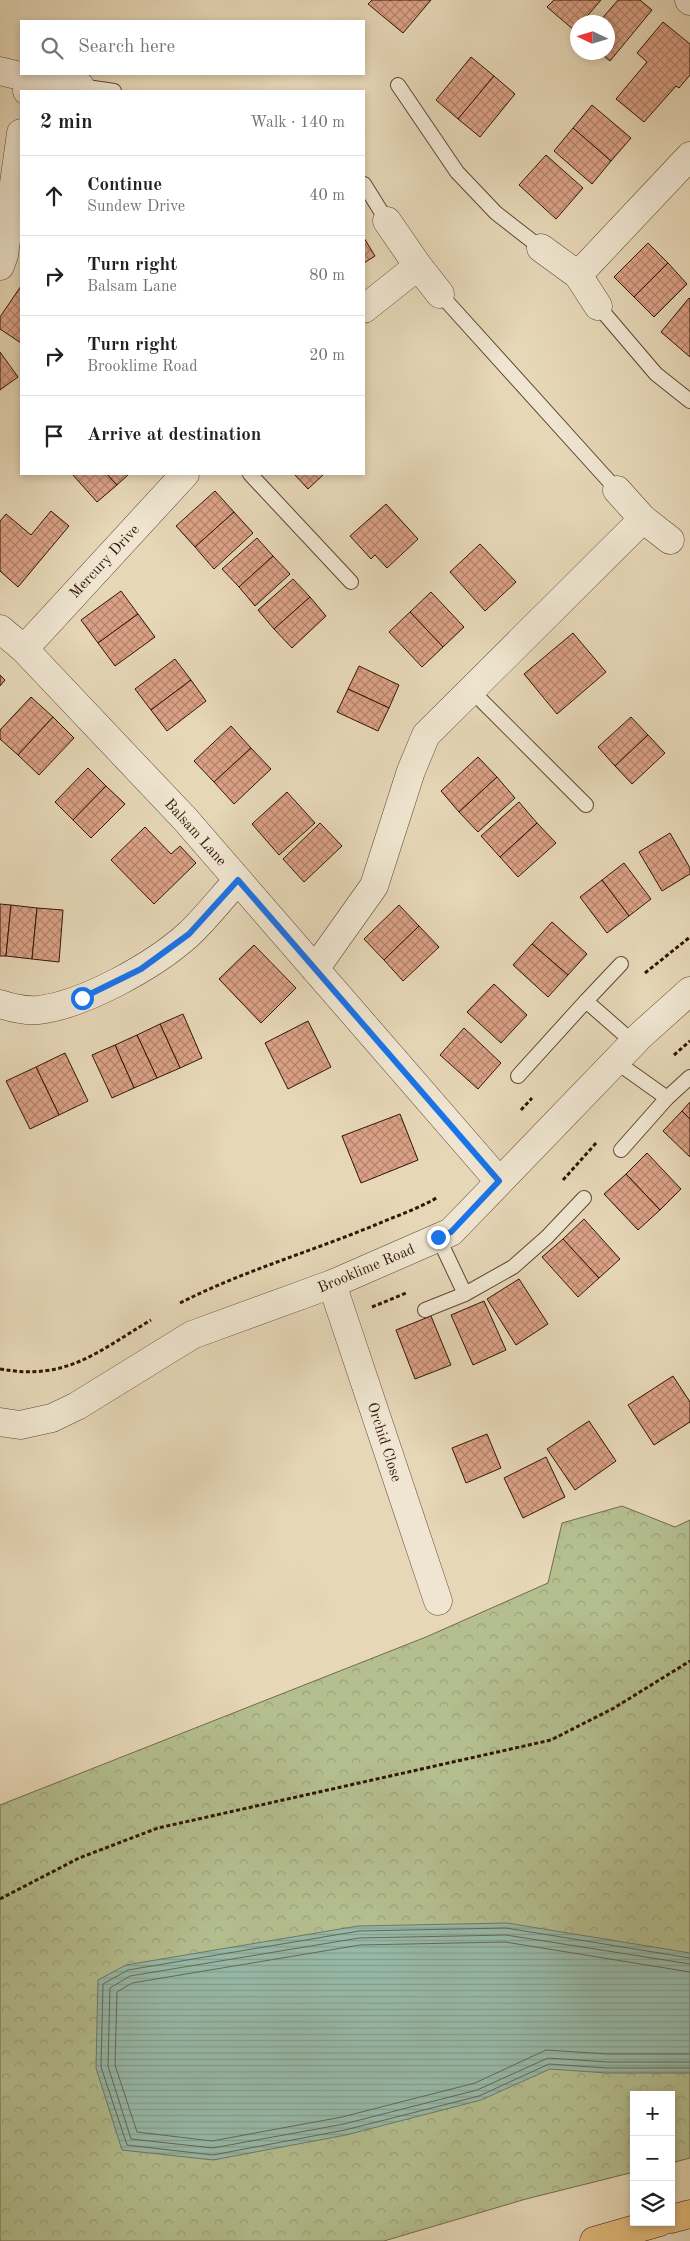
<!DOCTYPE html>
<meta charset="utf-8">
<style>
:root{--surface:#fff;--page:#f6f6f6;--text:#202124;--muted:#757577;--line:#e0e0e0}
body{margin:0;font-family:"Old Standard TT",serif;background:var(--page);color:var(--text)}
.controls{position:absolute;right:15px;bottom:15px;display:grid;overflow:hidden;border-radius:0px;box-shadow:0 2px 8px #0003}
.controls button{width:45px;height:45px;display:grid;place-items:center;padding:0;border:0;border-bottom:1px solid var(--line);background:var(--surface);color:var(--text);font:25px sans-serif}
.compass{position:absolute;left:570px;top:15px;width:45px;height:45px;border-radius:50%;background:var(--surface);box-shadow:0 2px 8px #0003;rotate:274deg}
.stop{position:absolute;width:15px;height:15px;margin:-11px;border:4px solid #1a73e8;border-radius:50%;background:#fff}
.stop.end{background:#1a73e8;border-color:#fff;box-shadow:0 1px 5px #0008}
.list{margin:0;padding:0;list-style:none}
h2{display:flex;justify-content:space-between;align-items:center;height:65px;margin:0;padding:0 20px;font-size:21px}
h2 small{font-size:16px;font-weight:400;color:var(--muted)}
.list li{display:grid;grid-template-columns:32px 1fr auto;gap:15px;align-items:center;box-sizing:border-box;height:80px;padding:0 20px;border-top:1px solid var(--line)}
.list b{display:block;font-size:19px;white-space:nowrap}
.list p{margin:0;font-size:16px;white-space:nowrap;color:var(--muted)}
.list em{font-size:16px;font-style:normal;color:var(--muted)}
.icon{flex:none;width:28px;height:28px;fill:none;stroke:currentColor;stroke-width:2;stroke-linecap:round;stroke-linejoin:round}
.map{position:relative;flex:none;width:690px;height:2241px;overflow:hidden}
.search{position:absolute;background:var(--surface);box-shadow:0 2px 8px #0003;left:20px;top:20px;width:345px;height:55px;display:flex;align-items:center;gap:12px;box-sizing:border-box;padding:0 18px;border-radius:0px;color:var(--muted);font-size:19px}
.panel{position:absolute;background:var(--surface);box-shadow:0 2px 8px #0003;left:20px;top:90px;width:345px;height:385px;border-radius:0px}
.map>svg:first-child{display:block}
.park{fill:url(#park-crowns);stroke:#736a4a}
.water{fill:url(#water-rules);stroke:#6f7868}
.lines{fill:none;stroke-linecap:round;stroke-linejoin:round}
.shore{stroke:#646858;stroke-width:1}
.building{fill:url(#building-cross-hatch);stroke:#321506}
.lane-casing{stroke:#5f4632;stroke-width:16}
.street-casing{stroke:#5f4632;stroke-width:29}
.primary-casing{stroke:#321506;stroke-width:29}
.path{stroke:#321506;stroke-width:3;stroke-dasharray:4 2.5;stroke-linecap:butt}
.lane{stroke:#efe5d0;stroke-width:14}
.street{stroke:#efe5d0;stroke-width:28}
.primary{stroke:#e3bc7c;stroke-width:28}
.route{stroke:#1a73e8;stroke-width:6}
.labels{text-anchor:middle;stroke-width:5;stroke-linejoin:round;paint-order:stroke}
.street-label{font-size:15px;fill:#321506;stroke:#efe5d0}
</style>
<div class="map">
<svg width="690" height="2241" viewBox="0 0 690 2241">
<defs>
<pattern id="park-crowns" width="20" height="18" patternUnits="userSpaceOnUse" patternTransform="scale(1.25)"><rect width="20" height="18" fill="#b4be8f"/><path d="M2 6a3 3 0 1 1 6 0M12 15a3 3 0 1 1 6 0" fill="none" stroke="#9ba27a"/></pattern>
<pattern id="water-rules" width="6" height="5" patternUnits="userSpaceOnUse" patternTransform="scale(1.25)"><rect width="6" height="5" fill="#97baa9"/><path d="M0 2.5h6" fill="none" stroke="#839f90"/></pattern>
<pattern id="building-cross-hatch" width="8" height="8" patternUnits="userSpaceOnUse" patternTransform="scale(1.25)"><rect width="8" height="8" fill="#dba186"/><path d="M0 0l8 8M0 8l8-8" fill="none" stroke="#b2826c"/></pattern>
</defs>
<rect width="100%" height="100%" fill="#e6d7b7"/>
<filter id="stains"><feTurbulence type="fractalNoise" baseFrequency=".004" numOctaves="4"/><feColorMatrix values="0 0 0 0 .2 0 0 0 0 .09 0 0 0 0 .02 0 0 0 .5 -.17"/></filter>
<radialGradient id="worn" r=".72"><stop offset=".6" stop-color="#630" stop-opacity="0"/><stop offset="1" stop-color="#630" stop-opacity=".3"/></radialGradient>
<polygon class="park" points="622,1506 675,1527 690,1520 690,2158 671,2163 671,2095 634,2095 634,2172 526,2199 384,2241 0,2241 0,1805 426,1637 548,1583 562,1523"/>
<polygon class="water" points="507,1923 690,1953 690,2073 607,2073 550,2069 481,2100 346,2135 213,2160 122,2150 96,2068 98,1980 126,1965 358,1926"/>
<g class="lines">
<g class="shore">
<polyline points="690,1958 506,1928 359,1931 128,1970 103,1984 101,2067 127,2145 213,2155 345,2130 479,2096 549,2064 607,2068 690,2068"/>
<polyline points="690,1964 506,1935 359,1938 130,1976 110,1988 108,2066 131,2139 213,2148 344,2124 477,2090 548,2058 607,2062 690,2062"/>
<polyline points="690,1972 505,1942 360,1945 132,1983 117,1992 115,2065 137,2132 212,2141 342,2117 475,2083 546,2050 607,2054 690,2054"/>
</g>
</g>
<g class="building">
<polygon points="372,0 431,0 403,33 368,4"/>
<polygon points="554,0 601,0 582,22 578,22 575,31 547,7"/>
<polygon points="618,0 640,0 652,10 610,61 599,52 608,52 608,22 599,22"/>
<polygon points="663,22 690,44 690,75 679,88 676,86 644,122 616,99 647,62 637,53"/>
<polygon points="471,57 494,76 458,119 436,100"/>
<polygon points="494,76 515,94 480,137 458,119"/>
<polygon points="592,105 631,138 611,161 573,128"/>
<polygon points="573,128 611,161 592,184 554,151"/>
<polygon points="546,155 583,188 556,219 519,185"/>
<polygon points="364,238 375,256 364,263"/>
<polygon points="648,243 668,263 634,297 614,277"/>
<polygon points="668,263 687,284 654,317 634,297"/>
<polygon points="21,286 21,343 0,329 0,317"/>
<polygon points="689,298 690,299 690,357 661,332"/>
<polygon points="0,352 18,377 0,390"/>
<polygon points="72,474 107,474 117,485 97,502"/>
<polygon points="107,474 129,474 117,485"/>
<polygon points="294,474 324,474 308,489"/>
<polygon points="215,491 234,512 195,547 176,526"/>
<polygon points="386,504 418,539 387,568 375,555 371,559 350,536"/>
<polygon points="51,511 69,526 18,587 0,571 0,521 6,514 31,535"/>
<polygon points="234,512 253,533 214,569 195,547"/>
<polygon points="257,538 273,556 239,587 222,569"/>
<polygon points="480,544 516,582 485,611 450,572"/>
<polygon points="273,556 290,574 255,606 239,587"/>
<polygon points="293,579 310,597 274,629 258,610"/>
<polygon points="121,591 138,614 98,643 81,620"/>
<polygon points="431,592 464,627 443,647 410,612"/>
<polygon points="310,597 326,616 292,648 274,629"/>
<polygon points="410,612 443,647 422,667 389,632"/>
<polygon points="138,614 155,637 115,666 98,643"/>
<polygon points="573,633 606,672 557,714 524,674"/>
<polygon points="175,659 191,680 151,710 135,689"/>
<polygon points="359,666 399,685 389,708 348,689"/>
<polygon points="0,675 5,680 0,686"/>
<polygon points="191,680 206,701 167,731 151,710"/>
<polygon points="348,689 389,708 378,731 337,712"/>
<polygon points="31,697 53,717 18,755 0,739 0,730"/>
<polygon points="53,717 74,738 39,775 18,755"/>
<polygon points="631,717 648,735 615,766 598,747"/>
<polygon points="231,726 251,748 214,782 194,761"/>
<polygon points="648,735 665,753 632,784 615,766"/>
<polygon points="251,748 271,769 234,804 214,782"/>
<polygon points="478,757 497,777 459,812 441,791"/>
<polygon points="88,768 106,786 73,820 55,802"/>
<polygon points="497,777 515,798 478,832 459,812"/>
<polygon points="106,786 125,804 91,838 73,820"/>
<polygon points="287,792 315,823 279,855 252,824"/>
<polygon points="519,802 537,823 500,857 481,836"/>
<polygon points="320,823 342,846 304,882 283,859"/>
<polygon points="537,823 556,843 518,877 500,857"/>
<polygon points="145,827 171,854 180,846 196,863 154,904 111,860"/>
<polygon points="670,833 690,868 690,874 662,891 639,852"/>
<polygon points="624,863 651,899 629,916 602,880"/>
<polygon points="602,880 629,916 607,933 580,897"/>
<polygon points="0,904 11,905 6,956 0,956"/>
<polygon points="11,905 37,908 32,959 6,956"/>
<polygon points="399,905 419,926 384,960 364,939"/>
<polygon points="37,908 63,910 59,962 32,959"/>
<polygon points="552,922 587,954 568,975 532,944"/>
<polygon points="419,926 439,947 403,981 384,960"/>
<polygon points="532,944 568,975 548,997 513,965"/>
<polygon points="254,945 296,988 261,1023 219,979"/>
<polygon points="494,984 527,1015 501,1043 467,1012"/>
<polygon points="183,1014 202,1058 180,1068 160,1024"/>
<polygon points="308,1021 331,1067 288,1089 265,1043"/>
<polygon points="160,1024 180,1068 157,1078 137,1035"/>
<polygon points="464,1028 501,1063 478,1089 440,1055"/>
<polygon points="137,1035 157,1078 134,1088 115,1045"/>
<polygon points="115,1045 134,1088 112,1098 92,1055"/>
<polygon points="65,1053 88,1101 59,1115 36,1067"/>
<polygon points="36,1067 59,1115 30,1129 6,1081"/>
<polygon points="690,1102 690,1119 682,1111"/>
<polygon points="682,1111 690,1119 690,1157 663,1131"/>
<polygon points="400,1114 418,1160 361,1183 342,1136"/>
<polygon points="647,1153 681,1189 660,1210 626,1174"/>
<polygon points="626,1174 660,1210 638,1230 604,1194"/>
<polygon points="584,1219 620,1259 599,1278 563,1239"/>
<polygon points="563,1239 599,1278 578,1297 542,1257"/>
<polygon points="519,1279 548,1324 516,1345 487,1299"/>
<polygon points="484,1301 506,1350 473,1365 451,1315"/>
<polygon points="431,1316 451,1365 415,1379 396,1330"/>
<polygon points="673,1376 690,1402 690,1422 654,1445 628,1405"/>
<polygon points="589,1421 616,1461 575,1490 547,1449"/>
<polygon points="487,1434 501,1468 466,1483 452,1448"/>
<polygon points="546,1457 565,1497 523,1518 504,1478"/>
</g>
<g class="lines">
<defs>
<g id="lane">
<polyline points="398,85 457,172 496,213 541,248"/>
<polyline points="80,86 114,91"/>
<polyline points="364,184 387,221"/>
<polyline points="440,294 617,490"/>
<polyline points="598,306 656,374 690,401"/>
<polyline points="250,474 351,582"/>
<polyline points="471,690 586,805"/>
<polyline points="586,1001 621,964"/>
<polyline points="615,1061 667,1098 621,1150"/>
<polyline points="518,1076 586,1001 634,1043"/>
<polyline points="667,1098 690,1077"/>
<polyline points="438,1237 465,1294 513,1267 547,1237 584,1198"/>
<polyline points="425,1310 465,1294"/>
</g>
<g id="street">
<polyline points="689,0 690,1"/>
<polyline points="0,71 29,78"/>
<polyline points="27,91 29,78 80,86"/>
<polyline points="387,221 418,266 440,294"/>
<polyline points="541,248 578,275 598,306"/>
<polyline points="0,266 4,255 21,133"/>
<polyline points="578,275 690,156"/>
<polyline points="364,309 418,266"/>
<polyline points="617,490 643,519 670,540"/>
<polyline points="0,629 24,649 185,819 499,1181"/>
<polyline points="24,649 185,474"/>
<polyline points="315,969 374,886 411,771 426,735 643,519"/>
<path d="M 0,1004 C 12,1008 25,1011 38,1010 C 84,1005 155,965 189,934 C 207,917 222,897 238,880"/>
<polyline points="332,1284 438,1601"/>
<polyline points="0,1422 20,1425 52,1418 77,1406 192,1335 332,1284 451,1232 641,1035 690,991"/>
</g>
<g id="primary">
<polyline points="671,2219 690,2214"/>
<polyline points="594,2241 660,2222"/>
</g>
</defs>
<use href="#lane" class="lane-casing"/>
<use href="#street" class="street-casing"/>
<use href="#primary" class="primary-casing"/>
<g class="path">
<polyline points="645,973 690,937"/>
<polyline points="674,1055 690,1041"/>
<polyline points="521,1110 532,1098"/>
<polyline points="563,1180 597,1142"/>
<path d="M 180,1303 C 243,1271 310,1252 375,1225 C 396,1216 418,1209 438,1197"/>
<polyline points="372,1307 406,1293"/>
<path d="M 0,1369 C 67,1381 97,1352 151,1320"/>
<polyline points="0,1899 79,1858 158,1828 551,1740 614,1708 690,1661"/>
</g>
<use href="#lane" class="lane"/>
<use href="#street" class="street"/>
<use href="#primary" class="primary"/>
</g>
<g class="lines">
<polyline class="route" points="82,998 141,969 189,934 238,880 499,1181 451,1232 438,1237"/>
</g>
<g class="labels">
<g class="street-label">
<text transform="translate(104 561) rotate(-47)" y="5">Mercury Drive</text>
<text transform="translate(196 832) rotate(48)" y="5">Balsam Lane</text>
<text transform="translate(366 1268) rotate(-23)" y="5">Brooklime Road</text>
<text transform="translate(385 1442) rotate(72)" y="5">Orchid Close</text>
</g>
</g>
<rect width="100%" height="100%" filter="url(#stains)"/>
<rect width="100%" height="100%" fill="url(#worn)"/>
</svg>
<div class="controls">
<button>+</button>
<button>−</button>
<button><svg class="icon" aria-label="layers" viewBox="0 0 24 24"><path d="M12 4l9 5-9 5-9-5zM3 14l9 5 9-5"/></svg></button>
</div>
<svg class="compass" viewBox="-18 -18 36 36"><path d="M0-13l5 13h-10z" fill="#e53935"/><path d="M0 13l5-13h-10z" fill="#757577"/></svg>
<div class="stop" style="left:82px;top:998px"></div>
<div class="stop end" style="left:438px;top:1237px"></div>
<div class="search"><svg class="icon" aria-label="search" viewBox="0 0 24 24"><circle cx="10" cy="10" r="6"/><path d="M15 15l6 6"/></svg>Search here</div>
<section class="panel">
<h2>2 min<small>Walk · 140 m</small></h2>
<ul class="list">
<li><svg class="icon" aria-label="ahead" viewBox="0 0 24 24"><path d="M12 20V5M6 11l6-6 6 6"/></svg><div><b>Continue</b><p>Sundew Drive</p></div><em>40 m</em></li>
<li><svg class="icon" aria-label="right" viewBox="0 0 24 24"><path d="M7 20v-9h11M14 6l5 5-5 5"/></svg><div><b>Turn right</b><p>Balsam Lane</p></div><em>80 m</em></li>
<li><svg class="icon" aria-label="right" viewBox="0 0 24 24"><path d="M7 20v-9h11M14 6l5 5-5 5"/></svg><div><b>Turn right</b><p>Brooklime Road</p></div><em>20 m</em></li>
<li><svg class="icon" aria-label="arrive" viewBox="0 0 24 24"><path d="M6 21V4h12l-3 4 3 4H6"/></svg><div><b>Arrive at destination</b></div></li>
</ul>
</section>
</div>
